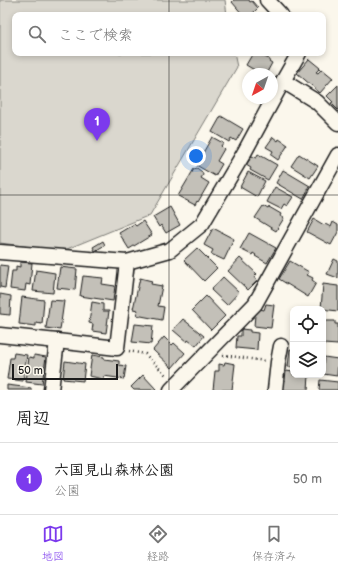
<!DOCTYPE html>
<html lang="ja">
<meta charset="utf-8">
<style>
:root{--surface:#fff;--page:#f6f6f6;--text:#222;--muted:#767676;--line:#e0e0e0;--accent:#7c3aed}
body{margin:0;font-family:"Balsamiq Sans","Klee One",sans-serif;background:var(--page);color:var(--text)}
.controls{position:absolute;right:12px;bottom:12px;display:grid;overflow:hidden;border-radius:8px;box-shadow:0 2px 6px #0003}
.controls button{width:36px;height:36px;display:grid;place-items:center;padding:0;border:0;border-bottom:1px solid var(--line);background:var(--surface);color:var(--text);font:20px sans-serif}
.compass{position:absolute;left:242px;top:68px;width:36px;height:36px;border-radius:50%;background:var(--surface);box-shadow:0 2px 6px #0003;rotate:220deg}
.scale{position:absolute;left:12px;bottom:10px;width:106px;box-sizing:border-box;padding-left:4px;border:2px solid #1c1c1c;border-top:0;font-size:11px;line-height:14px;white-space:nowrap;color:#1c1c1c;-webkit-text-stroke:3px #fbf7ec;paint-order:stroke}
.you{position:absolute;left:196px;top:156px;width:14px;height:14px;margin:-10px;border:3px solid #fff;border-radius:50%;background:#1a73e8;box-shadow:0 0 0 6px #1a73e833}
.badge{display:grid;place-items:center;width:26px;height:26px;border-radius:50%;background:var(--accent);color:#fff;font-size:13px;font-weight:700}
.pin{position:absolute;translate:-50% -33px;filter:drop-shadow(0 1px 2px #0008)}
.pin::after{content:'';position:absolute;top:21px;width:14px;height:12px;background:inherit;clip-path:polygon(0 0,100% 0,50% 100%)}
.list{margin:0;padding:0;list-style:none}
h2{display:flex;justify-content:space-between;align-items:center;height:52px;margin:0;padding:0 16px;font-size:17px}
h2 small{font-size:13px;font-weight:400;color:var(--muted)}
.list li{display:grid;grid-template-columns:26px 1fr auto;gap:12px;align-items:center;box-sizing:border-box;height:72px;padding:0 16px;border-top:1px solid var(--line)}
.list b{display:block;font-size:15px;white-space:nowrap}
.list p{margin:0;font-size:13px;white-space:nowrap;color:var(--muted)}
.list em{font-size:13px;font-style:normal;color:var(--muted)}
.icon{flex:none;width:22px;height:22px;fill:none;stroke:currentColor;stroke-width:2;stroke-linecap:round;stroke-linejoin:round}
.map{position:relative;flex:none;width:338px;height:390px;overflow:hidden}
.search{position:absolute;background:var(--surface);box-shadow:0 2px 6px #0003;left:12px;right:12px;top:12px;height:44px;display:flex;align-items:center;gap:10px;box-sizing:border-box;padding:0 14px;border-radius:8px;color:var(--muted);font-size:15px}
.sheet{height:124px;background:var(--surface)}
nav{display:flex;justify-content:space-around;align-items:center;box-sizing:border-box;height:56px;border-top:1px solid var(--line);background:var(--surface);font-size:11px;color:var(--muted)}
nav a{display:grid;justify-items:center;gap:2px}
nav .on{color:var(--accent)}
.map>svg:first-child{display:block}
.park{fill:#dad7ce;stroke:#7b7a75}
.building{fill:#c3c0b8;stroke:#1c1c1c}
.lines{fill:none;stroke-linecap:round;stroke-linejoin:round}
.minor-casing{stroke:#1c1c1c;stroke-width:17}
.path{stroke:#1c1c1c;stroke-width:2.5;stroke-dasharray:1 3;stroke-linecap:butt}
.minor{stroke:#fbf7ec;stroke-width:14}
.grid{fill:none;stroke:#1c1c1c;stroke-width:1;stroke-opacity:0.55}
</style>
<div class="map">
<svg width="338" height="390" viewBox="0 0 338 390">
<rect width="100%" height="100%" fill="#fbf7ec"/>
<filter id="ink" filterUnits="userSpaceOnUse"><feTurbulence type="fractalNoise" baseFrequency=".025" numOctaves="2"/><feDisplacementMap in="SourceGraphic" scale="8" xChannelSelector="R" yChannelSelector="G"/><feConvolveMatrix kernelMatrix="1 2 1 2 8 2 1 2 1" color-interpolation-filters="sRGB"/></filter>
<g filter="url(#ink)">
<polygon class="park" points="0,0 225,0 227,15 15,15 15,53 234,53 237,67 150,215 62,251 0,243"/>
<g class="building">
<polygon points="234,0 249,0 250,2 252,1 258,8 251,15 243,15 232,2"/>
<polygon points="253,53 255,53 258,55 259,54 269,59 269,61 272,63 266,74 261,74 246,65"/>
<polygon points="309,59 320,68 316,72 318,73 322,69 333,78 320,93 297,73"/>
<polygon points="338,85 338,110 331,103 333,102 327,96"/>
<polygon points="221,116 243,129 236,141 231,138 229,142 212,132"/>
<polygon points="212,137 223,143 221,146 224,149 217,161 222,164 215,176 196,165"/>
<polygon points="273,137 278,141 279,139 288,145 278,160 271,155 273,151 266,147"/>
<polygon points="258,154 277,165 268,180 250,170 251,168 246,165 252,156 256,158"/>
<polygon points="299,154 318,166 310,178 291,166"/>
<polygon points="197,168 202,172 203,175 201,178 209,183 198,202 197,201 195,205 178,196 194,169"/>
<polygon points="283,170 310,186 303,199 276,183"/>
<polygon points="248,172 265,181 257,197 240,187"/>
<polygon points="275,187 293,197 287,206 284,204 281,209 267,202"/>
<polygon points="263,206 268,209 269,207 281,214 280,216 284,218 276,231 255,218"/>
<polygon points="170,207 180,225 166,233 161,225 159,227 153,217"/>
<polygon points="314,219 324,225 325,224 331,227 333,222 338,225 338,232 331,245 307,232"/>
<polygon points="143,221 152,235 129,249 119,233 134,224 136,226"/>
<polygon points="213,228 234,239 224,260 211,254 213,250 204,245"/>
<polygon points="249,233 276,248 267,263 255,256 256,255 253,253 252,255 240,249"/>
<polygon points="103,241 105,245 95,251 93,247"/>
<polygon points="197,248 217,268 204,281 184,260"/>
<polygon points="240,258 257,274 254,277 257,281 248,290 228,271"/>
<polygon points="334,259 338,261 338,278 327,274"/>
<polygon points="290,261 309,272 307,275 313,278 312,280 316,283 308,297 279,279"/>
<polygon points="20,262 32,263 30,285 26,284 25,291 10,289 12,271 16,271 16,266 20,267"/>
<polygon points="0,265 8,266 5,288 0,287"/>
<polygon points="60,267 77,269 75,290 57,288"/>
<polygon points="36,270 55,273 53,293 33,291"/>
<polygon points="83,276 103,278 102,284 115,286 113,301 80,296"/>
<polygon points="223,277 239,292 227,305 211,290"/>
<polygon points="140,278 152,281 151,284 162,286 158,306 164,307 162,320 136,315 138,310 133,309"/>
<polygon points="323,284 338,286 338,311 321,309"/>
<polygon points="0,294 11,296 10,315 0,314"/>
<polygon points="206,296 225,316 211,330 192,310"/>
<polygon points="22,297 44,300 42,324 36,323 36,326 19,324"/>
<polygon points="50,300 64,301 60,330 46,328"/>
<polygon points="92,302 103,304 103,311 109,311 106,333 92,331 93,324 89,323"/>
<polygon points="266,304 274,305 271,328 254,326 255,315 260,309 264,310"/>
<polygon points="183,319 204,336 196,346 188,340 187,342 173,330"/>
<polygon points="323,321 335,321 335,324 338,324 338,345 323,344"/>
<polygon points="135,324 153,326 151,344 132,342"/>
<polygon points="241,329 250,330 250,332 258,333 257,350 236,348 237,336 241,336"/>
<polygon points="164,337 172,345 174,343 185,353 172,368 153,350"/>
<polygon points="290,349 293,350 293,367 288,367"/>
<polygon points="14,353 27,355 23,381 7,379 10,358 13,358"/>
<polygon points="34,355 46,357 42,384 26,382 29,357 34,358"/>
<polygon points="92,355 104,357 104,359 119,361 119,365 126,366 124,379 104,376 103,379 89,376"/>
<polygon points="324,357 338,359 337,376 323,374"/>
<polygon points="65,361 85,364 83,381 63,379"/>
<polygon points="225,362 235,364 232,390 213,390 215,371 219,371 219,364 224,365"/>
<polygon points="286,371 293,372 293,375 309,375 308,390 284,390"/>
<polygon points="143,375 156,389 155,390 134,390 131,387"/>
<polygon points="320,380 338,382 338,390 319,390"/>
<polygon points="7,385 31,388 31,390 7,390"/>
</g>
<g class="lines">
<defs>
<g id="minor">
<polyline points="267,0 281,15"/>
<polyline points="283,81 317,102 338,123"/>
<polyline points="0,252 127,262 170,250 202,224 244,153 283,81 299,53"/>
<polyline points="0,335 57,341 117,348 127,262"/>
<polyline points="51,390 57,341"/>
<polyline points="171,390 255,304 338,155"/>
<polyline points="275,390 278,362 281,346"/>
</g>
</defs>
<use href="#minor" class="minor-casing"/>
<g class="path">
<polyline points="129,351 145,354 167,376"/>
<polyline points="223,355 265,361"/>
</g>
<use href="#minor" class="minor"/>
</g>
</g>
<path class="grid" d="M 169,0 L 169,15M 169,53 L 169,390M 0,195 L 338,195"/>
</svg>
<div class="controls">
<button><svg class="icon" aria-label="locate" viewBox="0 0 24 24"><circle cx="12" cy="12" r="6"/><path d="M12 2v4M12 18v4M2 12h4M18 12h4"/></svg></button>
<button><svg class="icon" aria-label="layers" viewBox="0 0 24 24"><path d="M12 4l9 5-9 5-9-5zM3 14l9 5 9-5"/></svg></button>
</div>
<svg class="compass" viewBox="-18 -18 36 36"><path d="M0-13l5 13h-10z" fill="#e53935"/><path d="M0 13l5-13h-10z" fill="#767676"/></svg>
<div class="scale">50 m</div>
<div class="you"></div>
<div class="pin badge" style="left:97px;top:141px">1</div>
<div class="search"><svg class="icon" aria-label="search" viewBox="0 0 24 24"><circle cx="10" cy="10" r="6"/><path d="M15 15l6 6"/></svg>ここで検索</div>
</div>
<section class="sheet">
<h2>周辺<small></small></h2>
<ul class="list">
<li><span class="badge">1</span><div><b>六国見山森林公園</b><p>公園</p></div><em>50 m</em></li>
</ul>
</section>
<nav>
<a class="on"><svg class="icon" aria-label="map" viewBox="0 0 24 24"><path d="M3 6l6-2 6 2 6-2v14l-6 2-6-2-6 2zM9 4v14M15 6v14"/></svg>地図</a>
<a><svg class="icon" aria-label="directions" viewBox="0 0 24 24"><path d="M12 3l9 9-9 9-9-9zM9 14v-3h6M13 9l2 2-2 2"/></svg>経路</a>
<a><svg class="icon" aria-label="saved" viewBox="0 0 24 24"><path d="M7 4h10v16l-5-4-5 4z"/></svg>保存済み</a>
</nav>
